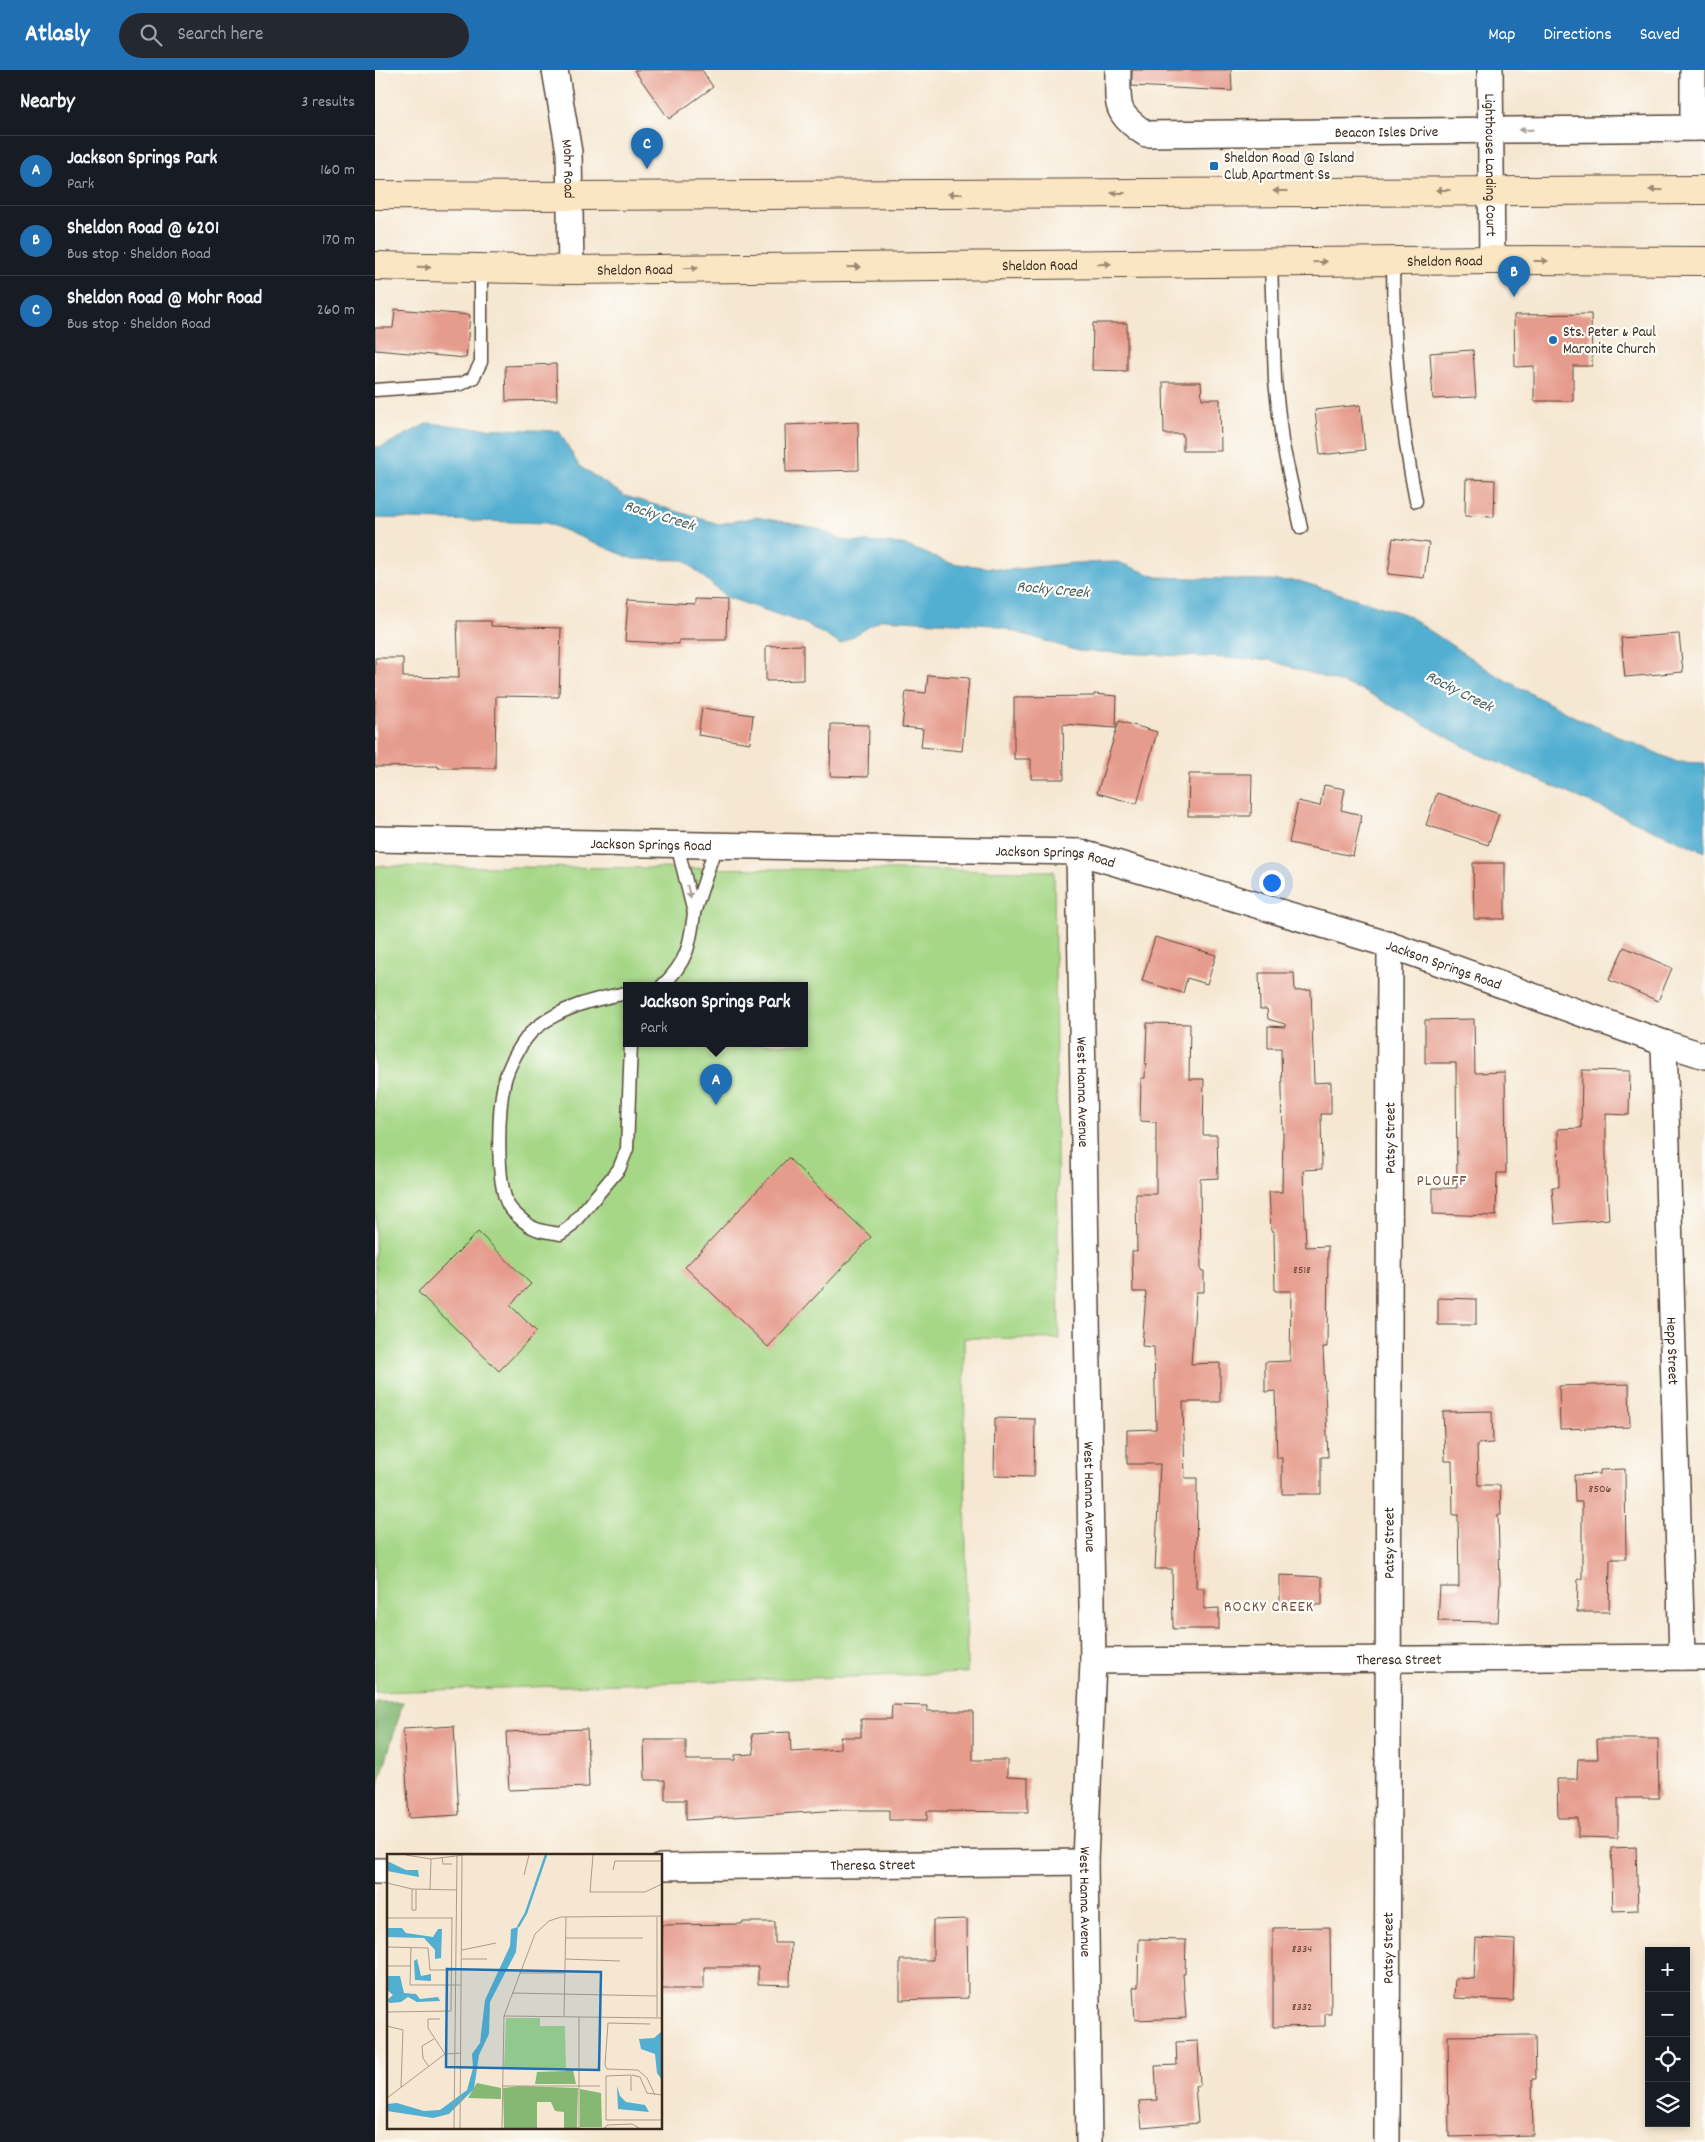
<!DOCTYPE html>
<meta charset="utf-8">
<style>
:root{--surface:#171b24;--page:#242831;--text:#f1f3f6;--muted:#9ea1a6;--line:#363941;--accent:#1f6fb2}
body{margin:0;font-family:Dekko,sans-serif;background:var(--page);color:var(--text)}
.controls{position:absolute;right:15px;bottom:15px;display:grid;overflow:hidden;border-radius:0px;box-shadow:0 2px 8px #0003}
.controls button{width:45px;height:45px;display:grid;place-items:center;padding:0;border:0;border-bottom:1px solid var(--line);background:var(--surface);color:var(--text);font:25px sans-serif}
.you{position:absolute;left:896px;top:812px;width:18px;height:18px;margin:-12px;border:4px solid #fff;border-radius:50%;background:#1a73e8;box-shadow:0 0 0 8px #1a73e833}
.badge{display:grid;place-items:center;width:32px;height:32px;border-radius:50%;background:var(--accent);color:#fff;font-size:16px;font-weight:700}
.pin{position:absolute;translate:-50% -41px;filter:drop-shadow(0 1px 2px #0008)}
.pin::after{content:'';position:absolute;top:26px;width:18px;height:15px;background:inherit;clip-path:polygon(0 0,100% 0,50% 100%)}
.popup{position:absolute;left:248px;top:912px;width:185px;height:65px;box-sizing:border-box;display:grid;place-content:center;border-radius:0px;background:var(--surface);filter:drop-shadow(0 1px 4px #0005);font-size:16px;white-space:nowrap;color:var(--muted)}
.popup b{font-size:19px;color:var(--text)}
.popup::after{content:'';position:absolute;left:50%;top:100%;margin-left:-10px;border:10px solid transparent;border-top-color:var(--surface)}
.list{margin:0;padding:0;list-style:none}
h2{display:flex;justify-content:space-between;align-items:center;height:65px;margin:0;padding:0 20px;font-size:21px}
h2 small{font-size:16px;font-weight:400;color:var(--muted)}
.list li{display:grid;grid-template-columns:32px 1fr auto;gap:15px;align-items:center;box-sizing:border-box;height:70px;padding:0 20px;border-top:1px solid var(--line)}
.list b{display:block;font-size:19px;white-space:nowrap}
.list p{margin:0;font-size:16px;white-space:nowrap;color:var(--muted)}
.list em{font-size:16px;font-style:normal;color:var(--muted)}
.icon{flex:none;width:28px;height:28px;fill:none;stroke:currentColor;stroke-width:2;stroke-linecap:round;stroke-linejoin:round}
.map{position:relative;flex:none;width:1330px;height:2072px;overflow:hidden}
header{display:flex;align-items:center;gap:30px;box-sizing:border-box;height:70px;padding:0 25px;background:var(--accent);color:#fff}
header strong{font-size:24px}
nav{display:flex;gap:28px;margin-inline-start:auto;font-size:18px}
.search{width:350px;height:45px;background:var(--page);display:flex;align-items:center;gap:12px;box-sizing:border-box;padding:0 18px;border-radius:28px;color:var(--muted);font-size:19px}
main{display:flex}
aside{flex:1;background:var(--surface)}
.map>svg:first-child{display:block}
.green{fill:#a6d786;stroke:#708052;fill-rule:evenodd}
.forest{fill:#84b873;stroke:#607148}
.water{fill:#52afd1;stroke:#466c78}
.building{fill:#e69c8d}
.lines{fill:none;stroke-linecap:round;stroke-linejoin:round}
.service-casing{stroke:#574639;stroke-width:15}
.minor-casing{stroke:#574639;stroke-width:28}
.secondary-casing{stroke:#574639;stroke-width:30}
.service{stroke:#fff;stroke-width:12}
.minor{stroke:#fff;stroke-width:25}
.secondary{stroke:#fbe6c4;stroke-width:28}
.oneway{fill:#a79f9a}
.oneway2{fill:#9b8871}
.poi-dot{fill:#1f6fb2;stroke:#fdfcf7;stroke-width:2}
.labels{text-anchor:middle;stroke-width:4.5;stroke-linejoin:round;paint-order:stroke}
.number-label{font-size:12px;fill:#66463a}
.street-label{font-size:15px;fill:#3b2a1e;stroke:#fdfcf7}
.poi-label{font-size:15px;fill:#3b2a1e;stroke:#fdfcf7;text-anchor:start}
.water-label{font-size:16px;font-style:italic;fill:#445f66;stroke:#fdfcf7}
.neighbourhood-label{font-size:16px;letter-spacing:1px;fill:#775245;stroke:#fdfcf7}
.inset-river{fill:none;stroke:#52afd1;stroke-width:2.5}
.inset-road{fill:none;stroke:#ab9b89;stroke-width:1}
.view{fill:#1f6fb2;fill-opacity:0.15;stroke:#1f6fb2;stroke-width:2.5}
.inset-edge{fill:none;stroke:#3b2a1e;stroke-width:2.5}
</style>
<header>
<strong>Atlasly</strong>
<div class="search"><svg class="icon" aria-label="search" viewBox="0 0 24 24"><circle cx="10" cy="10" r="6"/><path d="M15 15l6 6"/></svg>Search here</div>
<nav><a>Map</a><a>Directions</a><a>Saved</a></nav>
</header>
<main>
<aside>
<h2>Nearby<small>3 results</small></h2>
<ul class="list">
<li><span class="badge">A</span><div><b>Jackson Springs Park</b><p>Park</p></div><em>160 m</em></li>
<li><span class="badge">B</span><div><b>Sheldon Road @ 6201</b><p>Bus stop · Sheldon Road</p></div><em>170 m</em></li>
<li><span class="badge">C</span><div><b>Sheldon Road @ Mohr Road</b><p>Bus stop · Sheldon Road</p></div><em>260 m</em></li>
</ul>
</aside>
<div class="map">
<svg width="1330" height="2072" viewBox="0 0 1330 2072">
<rect width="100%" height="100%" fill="#fdfcf7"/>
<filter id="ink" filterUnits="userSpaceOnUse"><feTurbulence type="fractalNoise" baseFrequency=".02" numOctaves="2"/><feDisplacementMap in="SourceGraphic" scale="10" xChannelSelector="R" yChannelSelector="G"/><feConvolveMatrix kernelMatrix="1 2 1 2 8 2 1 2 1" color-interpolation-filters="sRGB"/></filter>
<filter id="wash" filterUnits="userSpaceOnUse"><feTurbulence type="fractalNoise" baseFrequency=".0096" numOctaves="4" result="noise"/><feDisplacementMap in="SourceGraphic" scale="20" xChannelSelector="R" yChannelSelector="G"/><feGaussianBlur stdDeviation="1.12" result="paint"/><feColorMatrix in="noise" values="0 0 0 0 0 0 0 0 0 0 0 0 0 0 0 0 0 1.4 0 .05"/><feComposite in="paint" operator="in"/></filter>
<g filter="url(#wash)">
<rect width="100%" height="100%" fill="#f5e7d1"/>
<path class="green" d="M 0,796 L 679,801 L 684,1269 L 589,1268 L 592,1603 L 0,1622 ZM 252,916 L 430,916 L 430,974 L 252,974 Z"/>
<polygon class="forest" points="0,1632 28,1632 0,1727"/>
<polygon class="water" points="53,353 102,358 184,361 204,396 250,426 344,454 381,447 441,458 471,471 527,474 575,493 633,500 698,493 743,492 782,507 924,511 1030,544 1121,605 1200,647 1302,692 1330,693 1330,782 1103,684 988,620 894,590 703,581 618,555 507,549 465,574 431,554 351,527 309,490 258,489 172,453 0,448 0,377 7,377"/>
<g id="blocks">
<g class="building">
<polygon points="259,0 327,0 338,17 294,49"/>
<polygon points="757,0 856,0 857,21 757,16"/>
<polygon points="20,239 95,245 91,288 0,280 0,258 18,258"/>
<polygon points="1216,244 1217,296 1198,296 1198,331 1159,331 1159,296 1140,297 1139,245"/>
<polygon points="718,253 752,253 752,301 717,300"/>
<polygon points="1098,280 1101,327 1058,329 1055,283"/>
<polygon points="181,294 182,330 131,331 130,296"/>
<polygon points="788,312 826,312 827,329 845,329 846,381 808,381 808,364 789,364"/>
<polygon points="985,335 990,380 945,385 940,340"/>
<polygon points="483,352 484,400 411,402 410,355"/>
<polygon points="1091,409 1120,410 1119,447 1090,446"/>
<polygon points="1018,468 1054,473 1049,508 1013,504"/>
<polygon points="320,529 352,530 351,570 304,570 304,574 250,571 253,530 320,534"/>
<polygon points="82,551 116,551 116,556 186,558 184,627 121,626 120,698 63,698 63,696 0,697 0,588 28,588 28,607 84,608"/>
<polygon points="1304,564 1308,602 1250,607 1246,568"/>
<polygon points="428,575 428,610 391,611 391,576"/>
<polygon points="553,605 594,608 587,681 546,677 548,659 527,657 531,621 551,623"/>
<polygon points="719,624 742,626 741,658 688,654 689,709 656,709 656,689 639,689 639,627 719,626"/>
<polygon points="327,638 378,645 375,673 323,665"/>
<polygon points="744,651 782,662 762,734 722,723"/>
<polygon points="456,654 494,655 493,707 455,706"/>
<polygon points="814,704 877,704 876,746 813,746"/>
<polygon points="949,715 970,719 966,740 987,745 978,786 914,773 923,731 945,736"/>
<polygon points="1062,723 1124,744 1113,775 1051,755"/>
<polygon points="1098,793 1130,793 1130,849 1099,849"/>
<polygon points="780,867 841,885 832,914 812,908 808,923 767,911"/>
<polygon points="1249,877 1297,898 1283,931 1234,910"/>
<polygon points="884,903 919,903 920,921 936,920 939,1013 956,1012 956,1044 946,1044 947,1099 928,1100 931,1177 953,1176 952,1277 948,1277 953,1387 946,1387 946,1424 907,1424 907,1388 902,1388 900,1321 890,1322 890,1292 915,1291 916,1221 900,1221 899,1161 896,1161 894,1122 907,1122 908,1063 906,978 893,978 893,956 910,957 910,954 893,949 892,939 885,939"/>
<polygon points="1099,949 1100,1003 1130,1002 1131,1103 1122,1103 1121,1146 1058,1144 1058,1118 1082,1118 1081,993 1050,993 1050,950"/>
<polygon points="772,953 815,954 814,1009 829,1009 828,1065 842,1065 843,1108 825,1109 826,1201 829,1201 829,1222 821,1222 816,1294 845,1293 845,1332 808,1332 810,1408 822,1408 821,1518 829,1518 829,1539 844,1538 844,1559 798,1559 797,1499 780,1499 785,1394 752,1394 752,1360 781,1359 779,1277 767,1276 771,1222 758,1222 757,1181 762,1181 761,1124 781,1124 781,1052 765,1051 766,1008 770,1008"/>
<polygon points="1207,1000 1255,1001 1254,1045 1231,1044 1231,1102 1234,1149 1180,1154 1177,1117 1184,1117 1183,1059 1206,1058"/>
<polygon points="413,1088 496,1167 393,1277 310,1197"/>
<polygon points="103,1162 156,1214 135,1235 162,1262 124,1301 43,1222"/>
<polygon points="1063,1228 1101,1229 1101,1255 1063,1255"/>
<polygon points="1254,1314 1255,1357 1185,1359 1184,1316"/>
<polygon points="1117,1341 1118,1373 1102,1374 1103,1415 1125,1415 1126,1445 1123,1445 1125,1514 1123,1552 1063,1551 1065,1517 1084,1517 1083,1445 1078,1445 1077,1391 1070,1391 1068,1342"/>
<polygon points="620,1348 660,1349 659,1407 619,1406"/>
<polygon points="1250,1399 1251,1489 1235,1489 1234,1542 1202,1542 1203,1509 1207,1509 1207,1432 1200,1432 1199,1405 1225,1404 1225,1400"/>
<polygon points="905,1505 947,1507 947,1535 905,1534"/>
<polygon points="517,1635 552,1636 552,1641 598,1641 598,1690 632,1690 632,1707 653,1708 653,1742 552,1741 552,1750 514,1750 514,1740 466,1740 311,1750 311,1730 290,1730 290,1710 270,1710 269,1670 311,1670 311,1690 360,1690 360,1685 379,1684 377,1664 415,1662 416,1682 465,1679 465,1667 486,1667 486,1649 516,1649"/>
<polygon points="79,1656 84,1745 34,1748 28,1659"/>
<polygon points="212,1659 214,1717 134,1720 131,1662"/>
<polygon points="1222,1669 1283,1669 1284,1728 1243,1728 1243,1768 1203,1767 1203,1748 1183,1748 1182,1709 1202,1709 1203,1689 1223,1689"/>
<polygon points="1261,1777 1263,1840 1238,1841 1236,1778"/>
<polygon points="592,1849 593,1928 525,1930 525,1890 558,1890 558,1850"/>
<polygon points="367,1852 400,1852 400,1873 416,1873 415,1915 383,1914 383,1897 329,1897 329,1919 286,1919 286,1855 367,1854"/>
<polygon points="955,1857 956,1944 950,1944 950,1956 898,1957 898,1858"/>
<polygon points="1101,1868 1140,1870 1138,1931 1079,1928 1080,1908 1099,1909"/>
<polygon points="764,1869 811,1870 810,1904 808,1904 811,1948 760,1950 758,1917 763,1917"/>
<polygon points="1160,1965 1161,2009 1157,2009 1158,2065 1074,2067 1073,1966"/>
<polygon points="823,1971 825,2015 820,2016 823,2053 767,2058 764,2031 782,2030 780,1996 802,1995 801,1972"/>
</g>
</g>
</g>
<g filter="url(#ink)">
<use href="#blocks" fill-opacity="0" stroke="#574639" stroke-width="1"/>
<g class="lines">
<defs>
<g id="service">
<path d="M 1018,191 C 1018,272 1025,352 1041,431"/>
<polyline points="896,193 900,311 907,371 926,458"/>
<polyline points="0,320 86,314 98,308 106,292 106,197"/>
<polyline points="302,775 319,843 341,775"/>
<path d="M 287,916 C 312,892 315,876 319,843"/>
<path d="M 252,923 C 219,929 187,937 161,958 C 148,968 132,998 129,1014 C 123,1041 121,1111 133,1135 C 137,1142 152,1155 159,1158 C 166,1162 177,1162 185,1164 L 195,1157 L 244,1099 L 252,1079 L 256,974"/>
</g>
<g id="minor">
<path id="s1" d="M 180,0 L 194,82 L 196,200"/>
<path id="s2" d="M 743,0 C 743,37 739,42 771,64 L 1330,58"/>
<path id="s3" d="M 1115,0 L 1117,190"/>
<polyline points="1318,0 1318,58"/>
<path id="s4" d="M 0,769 L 704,782 L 1015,875 L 1289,973 L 1330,986"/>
<path id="s5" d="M 704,782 L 718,1591 L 710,1792 L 714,2072"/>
<path id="s6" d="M 1289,973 L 1307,1587"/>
<path id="s7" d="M 718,1591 L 1330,1587"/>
<path id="s8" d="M 286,1797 L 710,1792"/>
<polyline points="0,1801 14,1801"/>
<path id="s9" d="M 1012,2072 L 1015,875"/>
</g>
<g id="secondary">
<polyline points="0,125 195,126 1330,120"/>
<path id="s10" d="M 0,196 L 196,200 L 1117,190 L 1330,191"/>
</g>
</defs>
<use href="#service" class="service-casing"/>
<use href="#minor" class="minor-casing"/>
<use href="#secondary" class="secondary-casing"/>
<use href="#service" class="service"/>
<use href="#minor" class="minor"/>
<use href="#secondary" class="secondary"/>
</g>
<defs><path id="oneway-solid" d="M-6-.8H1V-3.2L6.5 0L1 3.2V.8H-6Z" transform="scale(1.25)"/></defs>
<g class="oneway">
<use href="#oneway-solid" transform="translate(1151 60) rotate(179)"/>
<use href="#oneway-solid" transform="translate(314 822) rotate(76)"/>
</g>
<g class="oneway2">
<use href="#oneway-solid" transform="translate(1068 120) rotate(180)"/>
<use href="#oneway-solid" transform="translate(1281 120) rotate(180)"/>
<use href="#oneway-solid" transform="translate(905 121) rotate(180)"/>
<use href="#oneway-solid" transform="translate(743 123) rotate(180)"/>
<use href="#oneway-solid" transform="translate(580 124) rotate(180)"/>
<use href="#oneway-solid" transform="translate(1166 191)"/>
<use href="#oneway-solid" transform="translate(945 192) rotate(-1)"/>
<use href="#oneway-solid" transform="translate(729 194) rotate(-1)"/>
<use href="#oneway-solid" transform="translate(49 197) rotate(1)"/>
<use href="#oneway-solid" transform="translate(479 197) rotate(-1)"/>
<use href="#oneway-solid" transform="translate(316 198) rotate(-1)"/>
</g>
</g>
<g class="poi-dot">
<rect x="834" y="91" width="10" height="10" rx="2.5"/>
<circle cx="1178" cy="270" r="5"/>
</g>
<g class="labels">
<g class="number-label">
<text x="927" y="1203">8518</text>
<text x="1225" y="1422">8506</text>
<text x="927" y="1882">8334</text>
<text x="927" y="1940">8332</text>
</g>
<g class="street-label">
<text dy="5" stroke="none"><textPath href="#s2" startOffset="316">Beacon Isles Drive</textPath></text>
<text dy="5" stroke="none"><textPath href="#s3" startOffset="95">Lighthouse Landing Court</textPath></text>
<text dy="5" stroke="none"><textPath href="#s1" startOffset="100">Mohr Road</textPath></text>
<text dy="5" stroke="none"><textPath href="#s10" startOffset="1070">Sheldon Road</textPath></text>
<text dy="5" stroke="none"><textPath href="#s10" startOffset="665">Sheldon Road</textPath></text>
<text dy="5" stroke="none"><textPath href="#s10" startOffset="260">Sheldon Road</textPath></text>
<text dy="5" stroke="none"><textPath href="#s4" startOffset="276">Jackson Springs Road</textPath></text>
<text dy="5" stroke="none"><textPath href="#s4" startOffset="681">Jackson Springs Road</textPath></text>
<text dy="5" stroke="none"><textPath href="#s4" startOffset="1086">Jackson Springs Road</textPath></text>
<text dy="5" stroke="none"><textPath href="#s5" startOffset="240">West Hanna Avenue</textPath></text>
<text dy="5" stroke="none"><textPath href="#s9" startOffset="1004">Patsy Street</textPath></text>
<text dy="5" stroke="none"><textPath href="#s6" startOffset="308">Hepp Street</textPath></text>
<text dy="5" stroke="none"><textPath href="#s5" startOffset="645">West Hanna Avenue</textPath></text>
<text dy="5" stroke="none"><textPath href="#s9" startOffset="599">Patsy Street</textPath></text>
<text dy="5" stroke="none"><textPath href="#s7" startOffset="306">Theresa Street</textPath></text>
<text dy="5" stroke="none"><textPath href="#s8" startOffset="212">Theresa Street</textPath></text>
<text dy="5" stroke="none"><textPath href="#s5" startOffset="1050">West Hanna Avenue</textPath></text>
<text dy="5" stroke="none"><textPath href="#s9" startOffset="194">Patsy Street</textPath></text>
</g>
<g class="poi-label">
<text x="849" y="92">Sheldon Road @ Island<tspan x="849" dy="17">Club Apartment Ss</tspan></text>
<text x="1188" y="266">Sts. Peter &amp; Paul<tspan x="1188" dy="17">Maronite Church</tspan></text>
</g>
<g class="water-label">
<text transform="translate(285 444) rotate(17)" y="6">Rocky Creek</text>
<text transform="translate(678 518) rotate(5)" y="6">Rocky Creek</text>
<text transform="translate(1085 620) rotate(27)" y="6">Rocky Creek</text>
</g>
<g class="neighbourhood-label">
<text x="1067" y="1115">PLOUFF</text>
<text x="894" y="1541">ROCKY CREEK</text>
</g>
</g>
<g transform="translate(12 1784)">
<rect width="275" height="275" fill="#f5e7d1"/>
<path d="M 119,164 L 153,164 L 153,172 L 178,172 L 179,216 L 117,215 Z" fill="#a6d786"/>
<path d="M 179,214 L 186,216 L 189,230 L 148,230 L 150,218 L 179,217 ZM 90,229 L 114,234 L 114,245 L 81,244 ZM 132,232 L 191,234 L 190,274 L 177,274 L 177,258 L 168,257 L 164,248 L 150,248 L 150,274 L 117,274 L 116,234 ZM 193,235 L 214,239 L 215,273 L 193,273 Z" fill="#84b873"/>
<path d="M 0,7 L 19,16 L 31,16 L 32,23 L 0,17 ZM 131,73 L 129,98 L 103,148 L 102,180 L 92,201 L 87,235 L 62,260 L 46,264 L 0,257 L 0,250 L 10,249 L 37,257 L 53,256 L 80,236 L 86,214 L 85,200 L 93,189 L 98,146 L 123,92 L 124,75 ZM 1,74 L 15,74 L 19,79 L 46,83 L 51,75 L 55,75 L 54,104 L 48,105 L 48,96 L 37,84 L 0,83 ZM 30,105 L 34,122 L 44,120 L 44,127 L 28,126 L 27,107 ZM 0,122 L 13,122 L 17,139 L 29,140 L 33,145 L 51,143 L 53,147 L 30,148 L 21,143 L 14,148 L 3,149 L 0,146 L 6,141 L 0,136 ZM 275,177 L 275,226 L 270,219 L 268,200 L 254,195 L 252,185 L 267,184 ZM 230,232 L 233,242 L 239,248 L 258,251 L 262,258 L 231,255 Z" fill="#52afd1"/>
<path class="inset-river" d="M 131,73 L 139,59 L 159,1"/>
<path class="inset-road" d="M 19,1 L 44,5 L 77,1 L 142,1M 206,1 L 203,38 L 258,38 L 275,30M 55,3 L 56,10 L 65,10M 226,16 L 228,7 L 275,7M 137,21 L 142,1M 0,29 L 25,35 L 70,36M 25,35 L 25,56 L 29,56 L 29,36M 43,36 L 44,5M 270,63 L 270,163M 0,64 L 66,64M 179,84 L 256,84M 0,93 L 41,94 L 43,116 L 65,116M 24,94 L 23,131 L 74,131M 75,96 L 109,89M 75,105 L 100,105M 178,105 L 233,107M 0,112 L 23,112M 132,119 L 178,119M 125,139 L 270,142M 0,158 L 64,157 L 65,64M 117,162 L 275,164M 177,162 L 179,63M 192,163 L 192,274M 53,165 L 41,165 L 41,174 L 58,200M 263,170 L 221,169 L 218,211 L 220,215 L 251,216 L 260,224 L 268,241M 0,172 L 16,176 L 14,233M 42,213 L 36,204 L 35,192 L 47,185M 245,221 L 253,223 L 260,239 L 275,241M 115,232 L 213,232M 244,237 L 244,221 L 219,222 L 219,266 L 275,266M 0,244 L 58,200 L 74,199M 67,274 L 70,1M 73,274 L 75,1M 115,274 L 117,162 L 148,80 L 162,67 L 174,63 L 275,62M 218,274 L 220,271 L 245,270 L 252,274"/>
<path class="view" d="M 60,115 L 214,118 L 212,216 L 59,213 Z"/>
<rect width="275" height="275" class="inset-edge"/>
</g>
</svg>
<div class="controls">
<button>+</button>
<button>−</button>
<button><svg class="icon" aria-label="locate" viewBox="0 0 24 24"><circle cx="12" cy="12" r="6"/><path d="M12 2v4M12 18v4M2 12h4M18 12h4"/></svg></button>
<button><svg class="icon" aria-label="layers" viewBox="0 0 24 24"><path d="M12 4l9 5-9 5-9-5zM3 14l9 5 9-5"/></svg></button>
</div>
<div class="you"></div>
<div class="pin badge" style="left:341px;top:1035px">A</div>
<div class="popup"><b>Jackson Springs Park</b>Park</div>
<div class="pin badge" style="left:1139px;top:227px">B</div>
<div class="pin badge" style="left:272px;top:99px">C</div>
</div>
</main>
